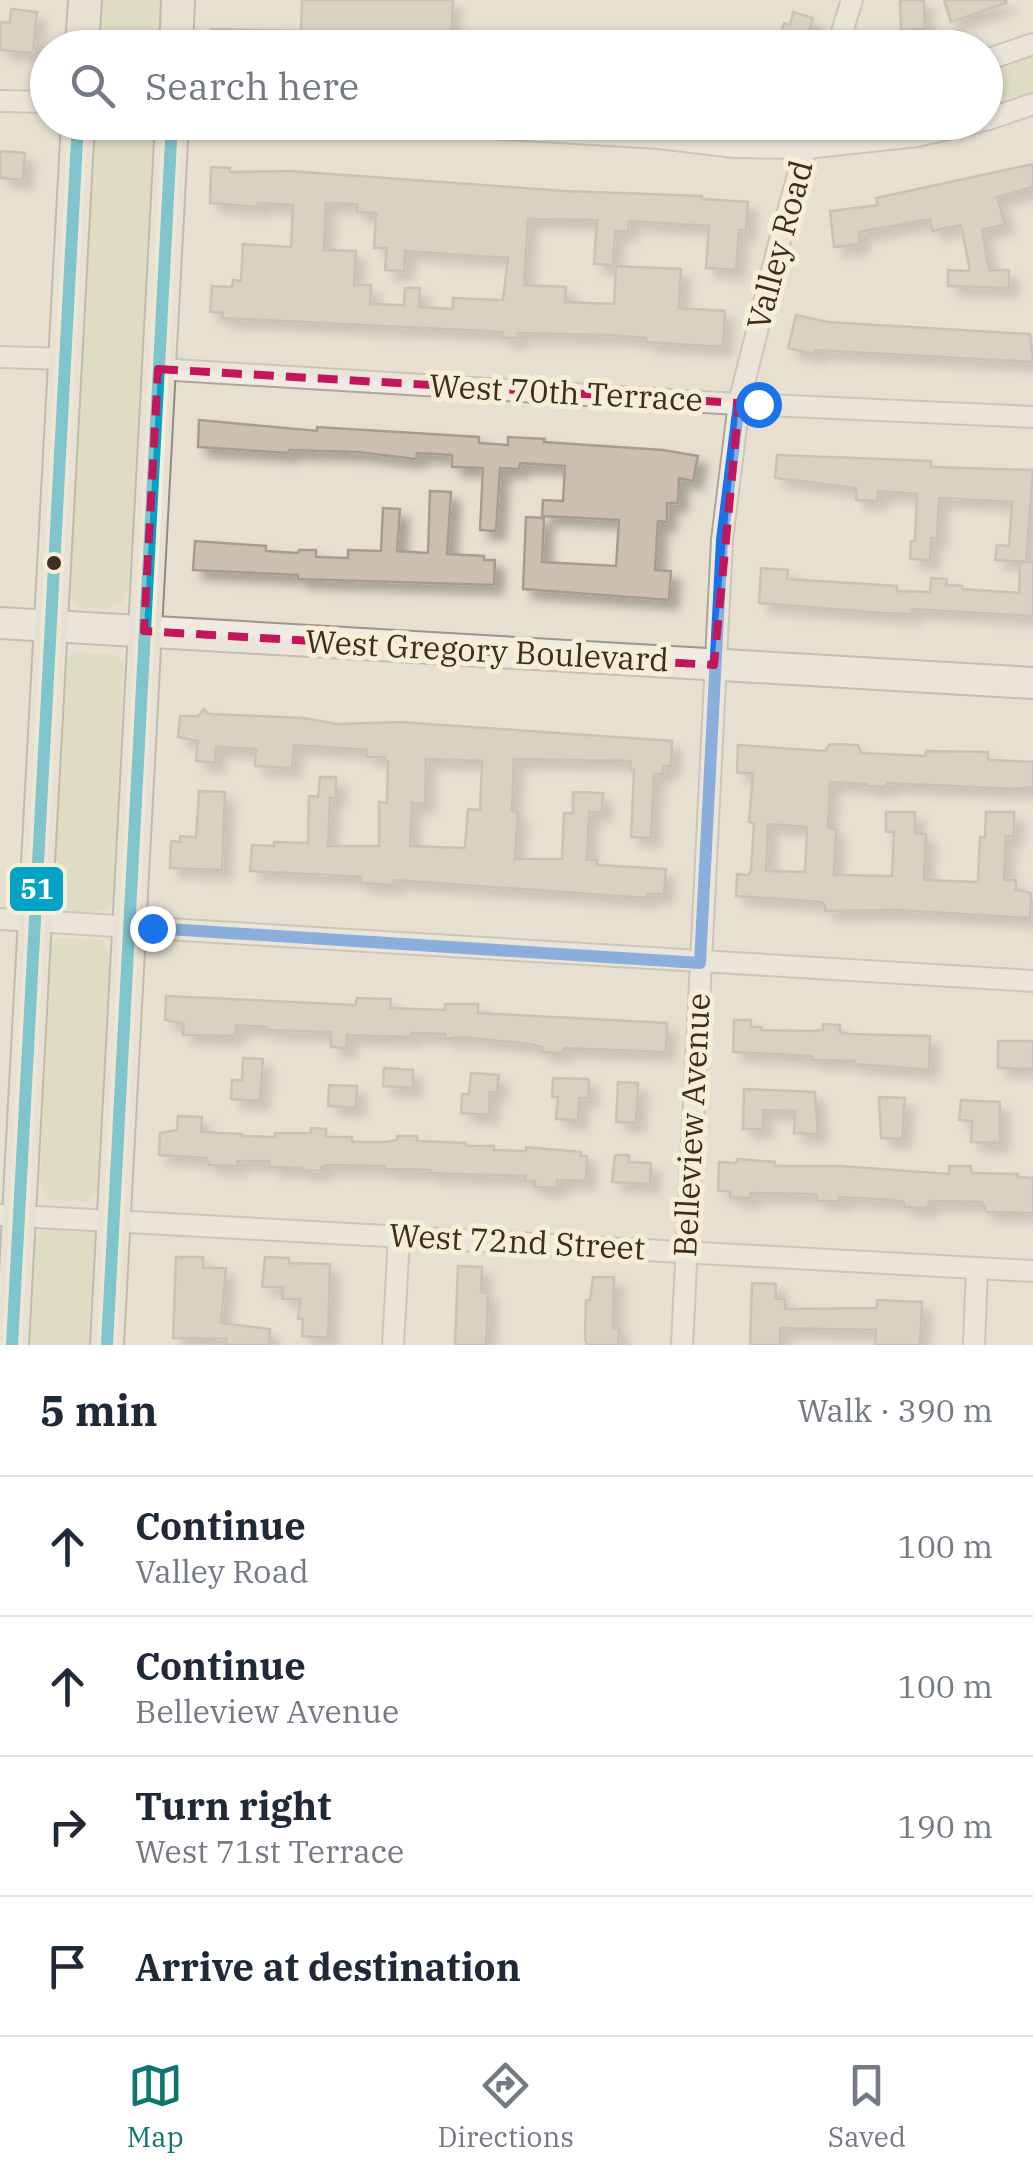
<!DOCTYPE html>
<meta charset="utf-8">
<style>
:root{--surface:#fff;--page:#f6f6f7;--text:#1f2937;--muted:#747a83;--line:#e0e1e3;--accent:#0f766e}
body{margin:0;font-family:"IBM Plex Serif",serif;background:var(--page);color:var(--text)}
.stop{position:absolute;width:30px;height:30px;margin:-22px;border:8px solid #1a73e8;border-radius:50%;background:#fff}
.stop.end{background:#1a73e8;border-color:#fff;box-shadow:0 2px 10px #0008}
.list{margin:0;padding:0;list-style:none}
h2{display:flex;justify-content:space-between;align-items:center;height:130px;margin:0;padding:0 40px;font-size:42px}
h2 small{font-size:32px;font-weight:400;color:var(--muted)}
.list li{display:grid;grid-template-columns:65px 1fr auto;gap:30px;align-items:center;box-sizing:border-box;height:140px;padding:0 40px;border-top:2px solid var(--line)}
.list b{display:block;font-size:38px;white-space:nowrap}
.list p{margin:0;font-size:32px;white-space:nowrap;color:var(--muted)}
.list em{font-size:32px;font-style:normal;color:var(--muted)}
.icon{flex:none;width:55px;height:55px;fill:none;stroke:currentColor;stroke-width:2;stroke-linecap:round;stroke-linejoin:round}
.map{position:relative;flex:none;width:1033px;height:1345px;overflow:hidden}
.search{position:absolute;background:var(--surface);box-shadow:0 2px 8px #0004;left:30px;right:30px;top:30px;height:110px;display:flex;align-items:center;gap:25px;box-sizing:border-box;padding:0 35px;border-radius:55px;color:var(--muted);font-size:38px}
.sheet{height:690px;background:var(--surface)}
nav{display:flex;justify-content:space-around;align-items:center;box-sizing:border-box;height:140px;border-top:2px solid var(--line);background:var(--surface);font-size:28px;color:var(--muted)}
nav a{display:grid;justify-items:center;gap:5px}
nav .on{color:var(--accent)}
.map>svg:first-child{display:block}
.green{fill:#d6d7b3}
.building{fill:#cbbfb2;stroke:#a89c90;stroke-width:2.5;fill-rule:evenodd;filter:url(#shadow)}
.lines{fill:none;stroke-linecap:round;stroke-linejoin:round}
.street-casing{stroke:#ada599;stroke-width:24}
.secondary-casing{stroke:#9c958a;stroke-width:34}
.primary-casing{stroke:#928b80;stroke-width:36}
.street{stroke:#efebe3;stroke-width:20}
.secondary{stroke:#efebe3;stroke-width:30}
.primary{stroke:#e6e1d4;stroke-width:32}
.bus-1-casing{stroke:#f7eed8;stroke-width:20}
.bus-1{stroke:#03a3c5;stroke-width:12}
.route{stroke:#1a73e8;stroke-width:12}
.marked{fill:none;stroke:#c2185b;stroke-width:8;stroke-dasharray:20 12;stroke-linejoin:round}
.bus-dot{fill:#3d2e20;stroke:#f7eed8;stroke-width:4}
.labels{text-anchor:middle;stroke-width:10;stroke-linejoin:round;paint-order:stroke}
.street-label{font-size:32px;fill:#3d2e20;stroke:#f7eed8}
.line-badge{stroke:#f7eed8;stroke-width:4}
.badge-label{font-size:28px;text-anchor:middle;font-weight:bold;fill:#fff}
</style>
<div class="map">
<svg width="1033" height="1345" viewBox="0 0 1033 1345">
<defs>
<filter id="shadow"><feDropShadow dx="9" dy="9" stdDeviation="5" flood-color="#0004"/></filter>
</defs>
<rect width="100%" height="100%" fill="#e7e0d1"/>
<g class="green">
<polygon points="99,0 160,0 158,47 97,48"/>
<polygon points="1033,52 1033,95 986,111 986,69"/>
<polygon points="98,123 143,123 151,129 153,143 130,582 122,603 107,609 76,607 68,594 93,128"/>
<path d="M 76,652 L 117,655 L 124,663 L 113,901 L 111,907 C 97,915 67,914 55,904 L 54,897 L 64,674 L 67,658 Z"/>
<polygon points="58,938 101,940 106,944 110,956 98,1191 86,1202 46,1199 40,1183 50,953 53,941"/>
<polygon points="44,1228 86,1229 94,1234 90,1345 30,1345 36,1236"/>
</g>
<g class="building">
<polygon points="302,0 453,0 451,48 210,48 211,29 301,31"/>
<polygon points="900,0 924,0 925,29 901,30"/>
<polygon points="944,0 1006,0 1006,3 951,22"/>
<polygon points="11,9 37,12 33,53 0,50 0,22 10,23"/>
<polygon points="793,12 813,18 804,48 776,48 784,23 790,25"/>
<polygon points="0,151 25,153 23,180 0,178"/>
<polygon points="1033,164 1033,187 997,197 1005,224 982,230 989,270 1009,270 1009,288 948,286 948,270 970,271 961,225 932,231 930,219 859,232 860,244 834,247 830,211 878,205 876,198"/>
<path d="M 211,167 L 230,168 L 230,172 L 290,171 L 565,191 L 702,196 L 702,199 L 748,202 L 746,230 L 739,230 L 736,270 L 706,268 L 709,226 L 629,221 L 628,232 L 615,231 L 613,265 L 594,264 L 597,220 L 528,219 L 524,285 L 566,287 L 565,302 L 614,304 L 616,266 L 681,269 L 679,308 L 725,311 L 723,347 L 646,342 L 646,338 L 610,335 L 518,333 L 518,338 L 503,338 L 503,332 L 222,318 L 223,313 L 210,312 L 212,286 L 232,287 L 233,280 L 241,281 L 243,244 L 291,247 L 293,205 L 258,203 L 258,207 L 210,203 ZM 326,203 L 357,204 L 357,212 L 376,213 L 374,248 L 387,248 L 385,270 L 404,271 L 405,251 L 508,258 L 503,300 L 453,298 L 453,309 L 419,307 L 420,288 L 405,288 L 404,305 L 370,304 L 371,285 L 354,285 L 356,251 L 324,250 Z"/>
<polygon points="796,315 827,322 1030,334 1033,362 815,350 814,354 788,348"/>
<polygon points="199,420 317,431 317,427 479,437 479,443 508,445 508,437 545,439 544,442 663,450 698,456 693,481 679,478 678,503 667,503 667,522 658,521 655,570 671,571 669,600 523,589 526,517 544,518 542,562 616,566 619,520 542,516 543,500 563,501 565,466 520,463 519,469 500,468 496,531 480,530 483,468 452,467 452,455 417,453 416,459 357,452 289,450 289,453 198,447"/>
<polygon points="777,455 931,461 931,467 1033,470 1026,562 995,560 997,545 1009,546 1012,502 939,498 937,538 931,538 930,560 910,559 911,541 915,541 917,494 878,491 878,501 856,500 856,488 775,478"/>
<polygon points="430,491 451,492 447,554 484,556 484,560 495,560 494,585 298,579 298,575 193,570 195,541 266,546 266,551 298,553 299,550 316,550 316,557 348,558 348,550 381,551 383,508 400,509 397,551 428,553"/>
<polygon points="1020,562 1033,562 1033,616 912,609 912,614 883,613 759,603 761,568 788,570 787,579 897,586 897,591 930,592 931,578 947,579 946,585 962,586 962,589 1019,593"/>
<path d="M 204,709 L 209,714 L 303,718 L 337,724 L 401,722 L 672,741 L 671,766 L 663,766 L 663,774 L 654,774 L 651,838 L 631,837 L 634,770 L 630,770 L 631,761 L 514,759 L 512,811 L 518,812 L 515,859 L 562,859 L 564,813 L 573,813 L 573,792 L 603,793 L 602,812 L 589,812 L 587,860 L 597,860 L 597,865 L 666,869 L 664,894 L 648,894 L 647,898 L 394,880 L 393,885 L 360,883 L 361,877 L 250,871 L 252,845 L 274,846 L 274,842 L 308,843 L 309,796 L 318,797 L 320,777 L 336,777 L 336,798 L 330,798 L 328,846 L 379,846 L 379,802 L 387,803 L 388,761 L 385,761 L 385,757 L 367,757 L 367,750 L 294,745 L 292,768 L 255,766 L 256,749 L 216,747 L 215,763 L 196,761 L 198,741 L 178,737 L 180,716 L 198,716 ZM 426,759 L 482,761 L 480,810 L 468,809 L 465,848 L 410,846 L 412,803 L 425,804 Z"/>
<path d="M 830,744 L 858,745 L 861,753 L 926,756 L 926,751 L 988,752 L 988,759 L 992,760 L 1033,762 L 1033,787 L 1016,789 L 887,783 L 886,787 L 866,786 L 867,784 L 830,782 L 828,828 L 836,829 L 834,875 L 892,876 L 894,832 L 886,832 L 886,812 L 915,812 L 915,833 L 926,834 L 924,880 L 978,882 L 980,837 L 985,837 L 986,812 L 1014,812 L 1014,836 L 1006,836 L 1004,880 L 1016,880 L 1016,890 L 1031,893 L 1030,918 L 897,910 L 825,911 L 825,905 L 821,902 L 736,896 L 737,874 L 749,875 L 751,870 L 754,823 L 749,822 L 753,773 L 737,773 L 738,745 L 825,751 ZM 768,824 L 807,827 L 805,872 L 766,871 Z"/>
<polygon points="199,791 225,792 222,870 170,868 171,841 180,842 180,836 196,837"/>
<polygon points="166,996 355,1005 357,998 391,999 390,1008 445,1010 445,1004 478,1004 478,1013 667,1023 666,1052 564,1048 564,1053 542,1052 542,1047 530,1044 462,1037 445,1039 445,1034 412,1033 412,1037 347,1035 347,1048 331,1047 331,1032 267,1030 267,1027 236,1025 235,1036 183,1035 184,1024 165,1020"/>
<polygon points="734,1020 751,1020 751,1027 761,1027 761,1030 812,1031 823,1030 823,1024 840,1025 840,1032 849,1034 930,1036 929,1070 855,1064 855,1061 812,1060 812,1056 733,1052"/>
<polygon points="998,1041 1033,1041 1033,1069 998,1068"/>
<polygon points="243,1058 263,1059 260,1101 231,1099 232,1080 242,1080"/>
<polygon points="384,1068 413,1070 413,1088 383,1086"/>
<polygon points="471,1073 499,1075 497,1092 490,1092 489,1115 461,1113 462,1094 469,1094"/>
<polygon points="553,1078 589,1079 589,1098 579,1098 578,1120 556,1119 558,1097 552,1097"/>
<polygon points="618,1082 638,1083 636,1123 616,1122"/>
<polygon points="329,1085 357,1086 356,1108 328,1106"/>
<polygon points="744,1089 815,1092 818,1134 794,1133 795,1111 763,1110 763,1129 743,1129"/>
<polygon points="879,1097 905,1098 902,1139 881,1138"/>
<polygon points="961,1100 1000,1102 1000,1143 971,1142 972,1121 959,1120"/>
<polygon points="178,1116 202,1117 201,1132 242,1134 242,1136 275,1137 275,1133 311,1133 311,1128 326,1129 326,1137 352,1137 352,1142 385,1142 397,1140 397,1136 417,1136 417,1141 466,1143 466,1146 494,1146 494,1150 526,1151 526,1147 581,1152 581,1156 587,1156 586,1181 557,1180 557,1188 535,1187 535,1181 525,1181 526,1176 430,1173 431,1170 385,1169 385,1166 328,1165 321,1167 321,1171 303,1171 303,1168 269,1167 269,1161 238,1161 238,1166 209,1165 206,1158 159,1155 160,1133 177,1130"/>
<polygon points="615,1155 629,1155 629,1162 651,1163 650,1184 612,1182"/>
<polygon points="737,1159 775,1162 775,1166 840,1166 949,1174 949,1166 971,1166 971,1173 1018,1174 1018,1177 1033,1178 1033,1213 986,1212 982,1202 929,1201 928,1208 904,1207 904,1202 895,1200 839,1197 839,1201 817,1201 817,1195 808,1194 751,1193 751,1198 730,1197 730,1191 718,1191 719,1162 736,1163"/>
<polygon points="176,1257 203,1257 203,1268 226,1268 221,1323 270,1329 269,1345 226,1345 226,1339 173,1338"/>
<polygon points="265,1257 289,1258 289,1263 330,1264 328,1338 302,1336 303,1319 298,1319 300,1299 282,1299 283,1287 262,1287"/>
<polygon points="458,1266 482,1267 481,1292 488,1293 486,1345 455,1345"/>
<polygon points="593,1277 614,1277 613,1323 614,1328 619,1328 618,1345 587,1345 585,1339 586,1300 590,1300"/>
<polygon points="752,1283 776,1284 776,1299 785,1299 785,1309 877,1308 877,1300 922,1302 920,1345 875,1345 876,1330 780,1328 780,1345 750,1345"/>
</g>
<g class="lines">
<defs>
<g id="street">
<polyline points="837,48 852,0"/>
<polyline points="986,60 1033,44"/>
<polyline points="0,101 48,102"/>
<polyline points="986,120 1033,104"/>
<polyline points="391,122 659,138 735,147 806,148 917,136 978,122"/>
<polyline points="681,134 747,122"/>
<polyline points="0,357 64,359"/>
<polyline points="158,369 721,403 1033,417"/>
<polyline points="0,919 1033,981"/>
<polyline points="0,1215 1033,1271"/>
<polyline points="393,1345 399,1237"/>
<polyline points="682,1345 722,540 739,403 780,240 813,122"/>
<polyline points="974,1345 977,1268"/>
</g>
<polyline id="secondary" points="0,623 1033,683"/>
<g id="primary">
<polyline points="82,48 85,0"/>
<polyline points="176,48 178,0"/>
<polyline points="12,1345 78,122"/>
<polyline points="107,1345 172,122"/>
</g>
</defs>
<use href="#street" class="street-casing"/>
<use href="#secondary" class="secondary-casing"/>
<use href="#primary" class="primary-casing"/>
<use href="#street" class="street"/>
<use href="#secondary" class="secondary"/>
<use href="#primary" class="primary"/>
<defs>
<g id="bus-1">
<polyline points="12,1345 78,122"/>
<polyline points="107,1345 172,122"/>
</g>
</defs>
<use href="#bus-1" class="bus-1-casing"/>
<use href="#bus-1" class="bus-1"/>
</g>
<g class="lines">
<polyline class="route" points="152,928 700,963 722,540 739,404 758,404"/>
</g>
<path d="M0 0H1033V1345H0ZM 158,369 L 739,403 L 714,665 L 144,631 Z" fill="#e7e0d1" fill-opacity=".55" fill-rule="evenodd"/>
<path class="marked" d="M 158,369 L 739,403 L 714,665 L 144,631 Z"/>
<circle class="bus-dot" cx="54" cy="563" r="9"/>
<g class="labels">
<g class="street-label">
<text transform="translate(780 245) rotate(-75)" y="11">Valley Road</text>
<text transform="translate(566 393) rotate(3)" y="11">West 70th Terrace</text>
<text transform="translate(487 651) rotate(3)" y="11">West Gregory Boulevard</text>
<text transform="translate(692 1125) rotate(-87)" y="11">Belleview Avenue</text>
<text transform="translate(517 1242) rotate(3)" y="11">West 72nd Street</text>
</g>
</g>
<rect class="line-badge" x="8" y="865" width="57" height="48" rx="10" fill="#03a3c5"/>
<g class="badge-label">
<text x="37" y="899">51</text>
</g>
</svg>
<div class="stop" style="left:758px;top:404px"></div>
<div class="stop end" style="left:152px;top:928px"></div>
<div class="search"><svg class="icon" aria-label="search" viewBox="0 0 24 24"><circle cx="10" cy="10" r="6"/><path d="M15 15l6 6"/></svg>Search here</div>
</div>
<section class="sheet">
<h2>5 min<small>Walk · 390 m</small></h2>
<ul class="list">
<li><svg class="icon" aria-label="ahead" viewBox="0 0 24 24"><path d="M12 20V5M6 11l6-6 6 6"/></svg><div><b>Continue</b><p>Valley Road</p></div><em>100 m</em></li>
<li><svg class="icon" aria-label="ahead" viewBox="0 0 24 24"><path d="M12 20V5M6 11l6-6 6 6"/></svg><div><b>Continue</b><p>Belleview Avenue</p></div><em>100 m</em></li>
<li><svg class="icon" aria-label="right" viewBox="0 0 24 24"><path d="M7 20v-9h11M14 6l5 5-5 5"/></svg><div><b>Turn right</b><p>West 71st Terrace</p></div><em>190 m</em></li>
<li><svg class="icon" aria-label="arrive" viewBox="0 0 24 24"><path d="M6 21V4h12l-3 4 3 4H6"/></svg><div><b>Arrive at destination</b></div></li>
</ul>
</section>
<nav>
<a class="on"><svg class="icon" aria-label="map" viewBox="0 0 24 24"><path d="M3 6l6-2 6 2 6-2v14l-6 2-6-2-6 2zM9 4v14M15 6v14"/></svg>Map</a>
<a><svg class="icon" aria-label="directions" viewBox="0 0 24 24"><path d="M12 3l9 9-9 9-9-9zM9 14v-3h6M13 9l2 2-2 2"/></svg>Directions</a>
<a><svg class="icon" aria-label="saved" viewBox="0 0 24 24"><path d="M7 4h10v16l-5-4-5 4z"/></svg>Saved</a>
</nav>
